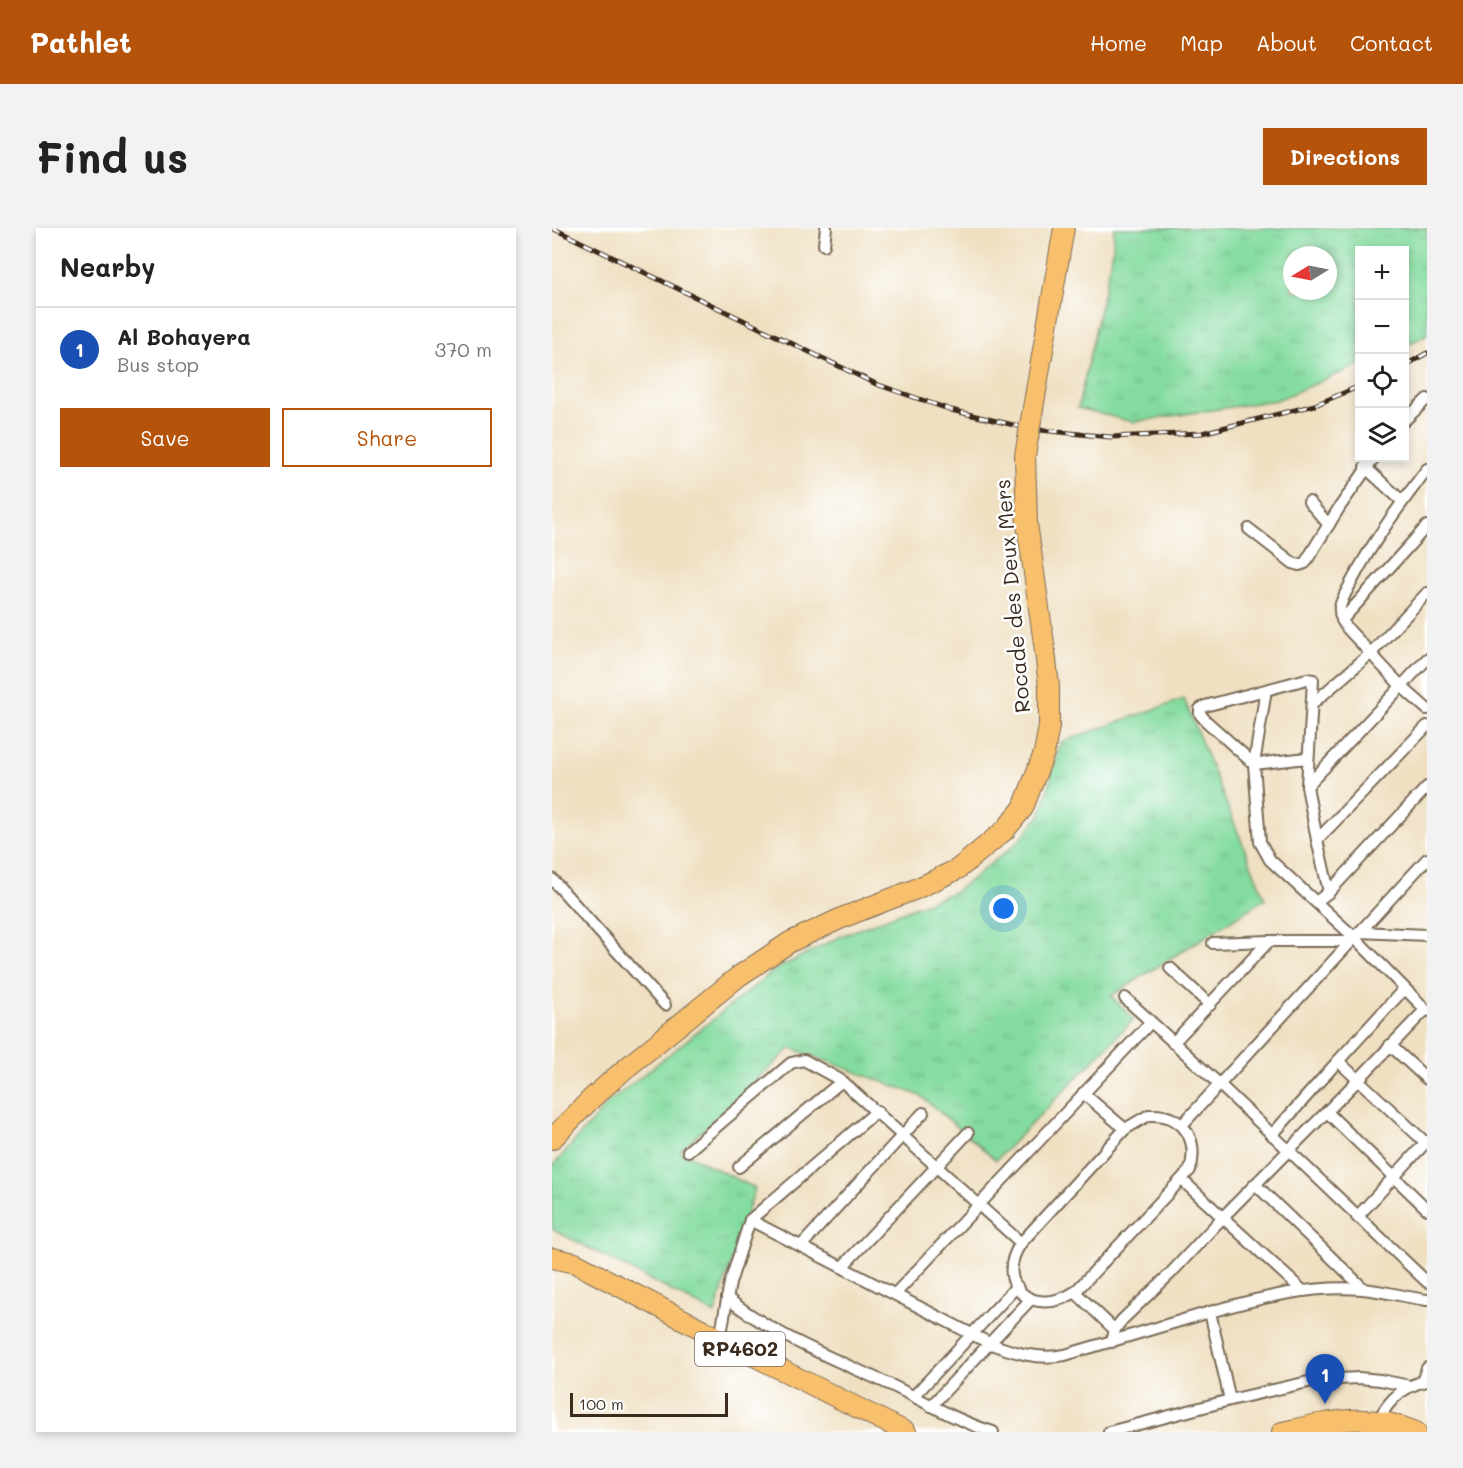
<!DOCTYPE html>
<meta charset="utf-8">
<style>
:root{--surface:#fff;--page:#f2f2f2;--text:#222;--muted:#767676;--line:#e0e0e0;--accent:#b45309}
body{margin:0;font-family:Mali,sans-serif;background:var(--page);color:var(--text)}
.controls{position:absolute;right:18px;top:18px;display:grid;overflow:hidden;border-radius:0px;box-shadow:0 3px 9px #0003}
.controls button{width:54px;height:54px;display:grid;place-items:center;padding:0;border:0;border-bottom:2px solid var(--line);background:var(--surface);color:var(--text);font:30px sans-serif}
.compass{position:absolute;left:731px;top:18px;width:54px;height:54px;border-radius:50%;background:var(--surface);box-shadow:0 3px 9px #0003;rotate:260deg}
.scale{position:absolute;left:18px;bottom:15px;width:158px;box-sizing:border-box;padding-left:6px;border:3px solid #3b2a1e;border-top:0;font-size:16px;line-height:21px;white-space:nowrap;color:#3b2a1e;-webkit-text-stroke:4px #fff;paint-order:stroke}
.you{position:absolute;left:452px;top:681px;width:21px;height:21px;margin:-15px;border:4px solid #fff;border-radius:50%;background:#1a73e8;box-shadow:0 0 0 9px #1a73e833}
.badge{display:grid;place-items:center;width:39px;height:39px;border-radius:50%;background:var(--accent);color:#fff;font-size:20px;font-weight:700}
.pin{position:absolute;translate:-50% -50px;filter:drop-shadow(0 2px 3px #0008)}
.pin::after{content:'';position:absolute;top:32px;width:21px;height:18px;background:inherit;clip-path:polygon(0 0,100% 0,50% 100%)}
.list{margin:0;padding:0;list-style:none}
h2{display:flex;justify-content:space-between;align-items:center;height:78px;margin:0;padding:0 24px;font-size:26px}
h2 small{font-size:20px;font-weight:400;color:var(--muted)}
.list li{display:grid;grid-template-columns:39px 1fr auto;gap:18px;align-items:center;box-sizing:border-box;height:84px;padding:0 24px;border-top:2px solid var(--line)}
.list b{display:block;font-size:22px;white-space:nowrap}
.list p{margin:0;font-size:20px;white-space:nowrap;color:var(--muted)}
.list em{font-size:20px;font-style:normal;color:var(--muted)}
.actions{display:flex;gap:12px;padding:18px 24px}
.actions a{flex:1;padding:14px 0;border:2px solid var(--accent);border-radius:0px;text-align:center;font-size:21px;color:var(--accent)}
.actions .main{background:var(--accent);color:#fff}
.icon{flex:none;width:33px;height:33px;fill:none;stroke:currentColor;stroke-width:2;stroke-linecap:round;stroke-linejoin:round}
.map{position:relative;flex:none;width:875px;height:1204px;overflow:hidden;border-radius:0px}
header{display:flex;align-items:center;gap:36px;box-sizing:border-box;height:84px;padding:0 30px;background:var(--accent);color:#fff}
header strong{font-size:28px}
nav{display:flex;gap:33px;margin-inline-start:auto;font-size:21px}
.intro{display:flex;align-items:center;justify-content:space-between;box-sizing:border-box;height:144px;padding:0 36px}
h1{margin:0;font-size:42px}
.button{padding:15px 27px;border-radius:0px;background:var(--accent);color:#fff;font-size:21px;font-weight:700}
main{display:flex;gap:36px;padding:0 36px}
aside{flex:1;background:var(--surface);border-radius:0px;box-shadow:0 3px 9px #0003}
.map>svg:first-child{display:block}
.grass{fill:url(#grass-tufts);stroke:#5f825e;stroke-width:1.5;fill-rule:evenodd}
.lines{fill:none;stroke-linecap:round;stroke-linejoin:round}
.street-casing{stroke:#7a6a57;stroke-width:14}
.highway-casing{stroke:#7a6a57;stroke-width:22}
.street{stroke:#fff;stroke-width:10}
.highway{stroke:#f8bf6c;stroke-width:20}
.rail-casing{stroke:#3b2a1e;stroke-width:5}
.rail{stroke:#fff;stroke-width:3;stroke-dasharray:9;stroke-linecap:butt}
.highway-bridge-casing{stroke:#7a6a57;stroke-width:22;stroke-linecap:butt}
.highway-bridge{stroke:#f8bf6c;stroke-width:20}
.labels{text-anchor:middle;stroke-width:5;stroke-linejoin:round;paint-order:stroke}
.shield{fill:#fff;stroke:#766a62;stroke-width:1.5}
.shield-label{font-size:20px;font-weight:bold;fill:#3b2a1e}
.street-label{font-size:21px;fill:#3b2a1e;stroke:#fff}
</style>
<header>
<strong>Pathlet</strong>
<nav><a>Home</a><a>Map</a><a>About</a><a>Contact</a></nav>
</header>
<div class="intro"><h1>Find us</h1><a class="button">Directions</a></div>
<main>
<aside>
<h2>Nearby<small></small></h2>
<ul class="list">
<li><span class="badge" style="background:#1a4fb4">1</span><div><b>Al Bohayera</b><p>Bus stop</p></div><em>370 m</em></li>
</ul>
<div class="actions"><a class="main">Save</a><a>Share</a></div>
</aside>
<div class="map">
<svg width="875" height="1204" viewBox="0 0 875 1204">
<defs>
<pattern id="grass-tufts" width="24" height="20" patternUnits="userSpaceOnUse" patternTransform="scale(1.5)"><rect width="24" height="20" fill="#83db9f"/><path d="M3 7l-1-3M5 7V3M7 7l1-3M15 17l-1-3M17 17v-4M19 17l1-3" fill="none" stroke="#72bc88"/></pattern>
</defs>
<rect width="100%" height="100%" fill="#fff"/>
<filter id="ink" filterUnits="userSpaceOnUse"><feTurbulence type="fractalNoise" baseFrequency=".0167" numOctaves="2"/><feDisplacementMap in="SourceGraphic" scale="12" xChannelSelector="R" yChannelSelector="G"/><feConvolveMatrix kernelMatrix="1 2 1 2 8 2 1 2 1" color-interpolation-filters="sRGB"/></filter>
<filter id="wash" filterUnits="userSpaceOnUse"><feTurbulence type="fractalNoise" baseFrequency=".008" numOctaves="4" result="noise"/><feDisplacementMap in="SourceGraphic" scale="24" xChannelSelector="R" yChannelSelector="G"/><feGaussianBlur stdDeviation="1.35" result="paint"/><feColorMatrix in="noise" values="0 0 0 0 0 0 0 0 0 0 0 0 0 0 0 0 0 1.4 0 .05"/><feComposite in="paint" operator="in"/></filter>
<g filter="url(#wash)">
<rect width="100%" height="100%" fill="#efe0c2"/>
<g class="grass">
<path d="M 562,0 L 875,0 L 875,106 L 853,118 L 852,22 L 808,22 L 807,137 L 725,172 L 581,194 L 526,180 L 561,23 ZM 740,27 L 776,27 L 776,63 L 740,63 Z"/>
<polygon points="632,471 713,671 559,768 582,791 444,932 369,868 239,820 128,923 203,960 163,1086 0,1001 0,939 56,875 223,742 289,708 404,663 465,615 489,586 509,514"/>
</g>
</g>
<g filter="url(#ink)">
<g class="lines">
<defs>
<g id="street">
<polyline points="272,17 274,0"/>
<polyline points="852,193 875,171"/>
<polyline points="813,239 850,273"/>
<path d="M 875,241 C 848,277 821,313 800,353 C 796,361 790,370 788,379 C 787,387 790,393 795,400 L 849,458 L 875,481"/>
<polyline points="757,274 777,297"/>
<polyline points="697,301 741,335 747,337 753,335 787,280 822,230"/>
<polyline points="790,392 875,298"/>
<polyline points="714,462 702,536 708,614 718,632 803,710 875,783"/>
<polyline points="760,476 818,426 875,365"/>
<polyline points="755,530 702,536 654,493 648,486 648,481 653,478 755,451 761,452 755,558 765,612 777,664"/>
<polyline points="755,558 875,431"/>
<polyline points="765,612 875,498"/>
<polyline points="0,651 113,777"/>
<polyline points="764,674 777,664 875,559"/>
<polyline points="807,704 875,707"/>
<polyline points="661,715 717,713 799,713"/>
<polyline points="618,740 658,777"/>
<polyline points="852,761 786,833 875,916"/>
<polyline points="573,770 667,856 875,1054"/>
<polyline points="621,815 717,713"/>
<polyline points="838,817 875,851"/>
<polyline points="531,865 573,901"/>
<polyline points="775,884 875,981"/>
<path d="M 597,887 C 631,885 647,911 638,942 L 523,1064 C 480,1091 441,1056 469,1015 L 573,901 Z"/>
<polyline points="630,897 875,631"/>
<polyline points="720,907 786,833"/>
<polyline points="136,923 239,835 252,832 290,853 469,1015"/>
<polyline points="187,939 290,853"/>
<polyline points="630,952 751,1063"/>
<polyline points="703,956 812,1061"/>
<polyline points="805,989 875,913"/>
<path d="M 198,992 L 439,1116 C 464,1125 486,1132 513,1127 L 658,1084"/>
<polyline points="249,1018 371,885"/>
<polyline points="290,1039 416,905"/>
<polyline points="523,1064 563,1102"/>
<polyline points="343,1066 598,795"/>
<path d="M 175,1070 C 224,1109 285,1132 341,1158 C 374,1174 405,1193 441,1204"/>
<polyline points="168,1111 178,1055 198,992 325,883"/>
<polyline points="560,1114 563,1101 570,1092 618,1046 671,989 806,852 873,782"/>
<polyline points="870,1154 875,1140"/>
<polyline points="362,1168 465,1058"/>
<path d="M 678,1172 L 658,1084 C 707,1070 759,1057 810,1061 C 832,1063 853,1069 875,1072"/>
<polyline points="379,1178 478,1072"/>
<polyline points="557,1204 678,1172 765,1152 807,1150 828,1152 858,1158"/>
<path d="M 822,1204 C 830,1179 848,1157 875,1153"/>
</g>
<g id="highway">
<polyline points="481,180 512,0"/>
<polyline points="0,911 40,870 73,841 187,748 238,714 292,689 364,661 406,641 453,602 471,580 492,525 497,498 497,459 493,423 475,295 473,228"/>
<polyline points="0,1030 23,1035 180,1117 354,1204"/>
<path d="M 730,1204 C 780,1193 815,1183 864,1204"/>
</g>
</defs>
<use href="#street" class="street-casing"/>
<use href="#highway" class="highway-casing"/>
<use href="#street" class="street"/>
<use href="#highway" class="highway"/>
<defs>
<g id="rail">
<polyline points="0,0 324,156 399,182 478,201 558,209 650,205 763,177 808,158"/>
<polyline points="852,138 875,125"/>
</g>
</defs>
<use href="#rail" class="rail-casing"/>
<use href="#rail" class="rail"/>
<defs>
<polyline id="highway-bridge" points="473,228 481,180"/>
</defs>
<use href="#highway-bridge" class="highway-bridge-casing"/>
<use href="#highway-bridge" class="highway-bridge"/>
</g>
</g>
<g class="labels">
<rect class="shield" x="143" y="1104" width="90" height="34" rx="4.5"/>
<g class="shield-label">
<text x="188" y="1128">RP4602</text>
</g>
<g class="street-label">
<text transform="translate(461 368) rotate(-95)" y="7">Rocade des Deux Mers</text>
</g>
</g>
</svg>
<div class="controls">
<button>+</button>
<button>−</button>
<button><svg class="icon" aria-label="locate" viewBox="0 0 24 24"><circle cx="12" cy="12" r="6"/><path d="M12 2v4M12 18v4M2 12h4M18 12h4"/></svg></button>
<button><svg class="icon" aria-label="layers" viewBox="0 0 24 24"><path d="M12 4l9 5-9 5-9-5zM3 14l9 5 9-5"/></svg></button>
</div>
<svg class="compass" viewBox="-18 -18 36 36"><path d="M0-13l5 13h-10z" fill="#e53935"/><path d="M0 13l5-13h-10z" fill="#767676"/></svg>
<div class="scale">100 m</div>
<div class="you"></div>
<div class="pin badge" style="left:773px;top:1176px;background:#1a4fb4">1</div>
</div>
</main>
